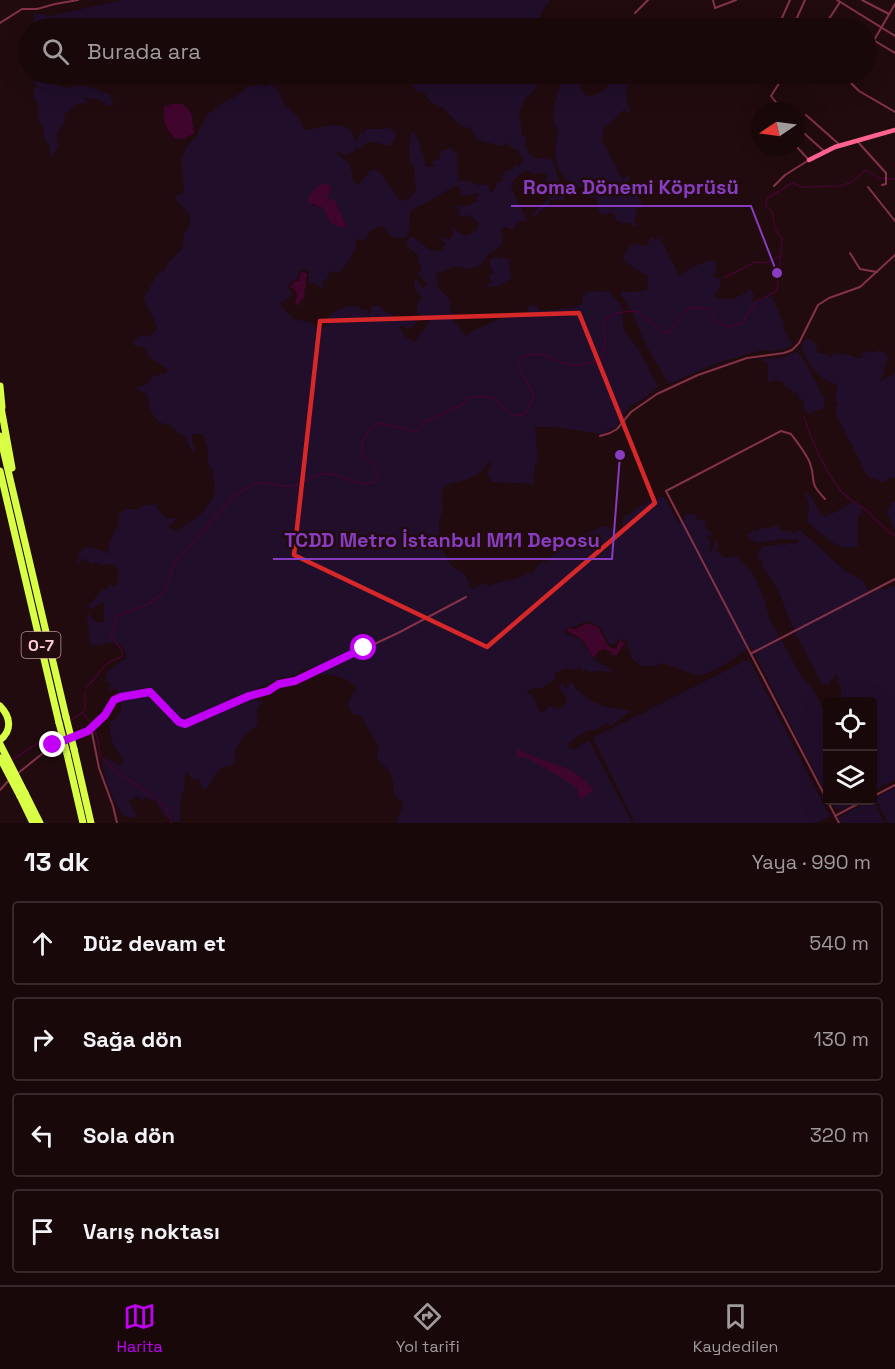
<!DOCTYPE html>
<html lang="tr">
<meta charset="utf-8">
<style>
:root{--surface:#19080a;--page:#261618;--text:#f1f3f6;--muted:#9f9a9c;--line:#37292b;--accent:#c200f6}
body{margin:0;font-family:"Space Grotesk",sans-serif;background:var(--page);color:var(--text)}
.controls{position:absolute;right:18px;bottom:18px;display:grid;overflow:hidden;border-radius:6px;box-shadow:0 6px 24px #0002}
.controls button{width:54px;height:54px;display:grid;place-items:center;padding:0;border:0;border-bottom:2px solid var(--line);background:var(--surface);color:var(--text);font:30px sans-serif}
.compass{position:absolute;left:751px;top:102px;width:54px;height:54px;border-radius:50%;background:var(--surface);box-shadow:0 6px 24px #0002;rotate:257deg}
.stop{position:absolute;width:18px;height:18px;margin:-14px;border:4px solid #c200f6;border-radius:50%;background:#fff}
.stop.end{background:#c200f6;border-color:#fff;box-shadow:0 2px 6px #0008}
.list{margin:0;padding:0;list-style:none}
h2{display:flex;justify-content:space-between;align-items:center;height:78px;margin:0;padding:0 24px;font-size:26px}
h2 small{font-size:20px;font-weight:400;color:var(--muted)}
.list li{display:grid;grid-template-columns:39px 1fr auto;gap:18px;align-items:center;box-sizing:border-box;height:84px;margin:0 12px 12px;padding:0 12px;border:2px solid var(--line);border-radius:6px}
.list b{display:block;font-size:22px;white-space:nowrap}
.list em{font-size:20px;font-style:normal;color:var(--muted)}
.icon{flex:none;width:33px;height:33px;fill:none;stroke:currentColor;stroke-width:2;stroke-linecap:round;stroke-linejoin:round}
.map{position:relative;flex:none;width:895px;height:823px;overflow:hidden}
.search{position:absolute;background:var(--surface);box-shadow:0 6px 24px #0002;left:18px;right:18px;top:18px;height:66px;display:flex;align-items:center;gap:15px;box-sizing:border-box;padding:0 21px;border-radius:33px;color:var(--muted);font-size:22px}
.sheet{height:462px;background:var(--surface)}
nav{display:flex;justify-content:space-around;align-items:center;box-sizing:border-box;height:84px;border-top:2px solid var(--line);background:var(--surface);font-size:16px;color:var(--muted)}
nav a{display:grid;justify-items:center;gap:3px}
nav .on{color:var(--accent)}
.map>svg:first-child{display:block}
.green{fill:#210e2b;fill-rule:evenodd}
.water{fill:#40052d}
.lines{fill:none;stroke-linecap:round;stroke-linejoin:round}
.stream{stroke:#40052d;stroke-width:1.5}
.street{stroke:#843248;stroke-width:2}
.secondary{stroke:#ff628f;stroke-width:4.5}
.highway{stroke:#d8ff46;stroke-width:7}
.highway-bridge{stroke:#d8ff46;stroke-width:7}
.route{stroke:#c200f6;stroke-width:8}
.marked{fill:none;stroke:#d62828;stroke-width:4.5;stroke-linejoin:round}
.labels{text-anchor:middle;stroke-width:5;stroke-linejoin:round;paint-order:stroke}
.shield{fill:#210b0e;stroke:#bc9199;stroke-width:1.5}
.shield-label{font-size:16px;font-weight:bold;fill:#ffcbd5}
.leader{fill:none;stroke:#883cc1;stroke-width:2}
.callout-dot{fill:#883cc1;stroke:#210b0e;stroke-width:2}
.callout-label{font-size:20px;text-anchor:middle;font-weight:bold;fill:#883cc1;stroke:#210b0e;stroke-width:5;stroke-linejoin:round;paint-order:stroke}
</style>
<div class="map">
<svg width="895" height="823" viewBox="0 0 895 823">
<rect width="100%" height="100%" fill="#210b0e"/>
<g class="green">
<polygon points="122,0 550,0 540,14 541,24 545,28 34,28 34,13 50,16"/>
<path d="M 44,74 L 52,74 L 60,77 L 58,81 L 55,80 L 57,85 L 67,88 L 75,85 L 90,87 L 110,95 L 114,105 L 108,106 L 100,100 L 91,99 L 88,97 L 83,98 L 89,103 L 78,103 L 71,107 L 72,110 L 64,114 C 66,121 63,128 57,132 L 57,140 L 59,145 L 52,158 L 49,150 L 50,144 L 45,141 L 43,127 L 37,117 L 39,109 L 34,97 L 34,89 L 37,86 L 35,81 L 41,79 Z"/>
<path d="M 288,74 L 544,74 L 541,81 L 531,94 L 527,95 C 523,104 518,110 520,121 C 521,127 523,130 522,136 L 526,135 C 523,147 528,158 542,159 C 545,160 549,159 552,159 L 564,194 L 564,200 L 551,200 L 548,205 L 533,217 L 532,214 L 549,198 L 547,194 L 538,187 L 545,184 L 547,175 L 539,172 L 534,176 L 528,170 C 520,173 513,179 511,187 L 527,220 L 518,222 L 517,225 L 514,225 L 514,230 L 501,226 L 503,243 L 498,249 L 490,252 C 481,269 473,271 455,266 L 446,271 L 437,273 L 436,277 L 440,290 C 448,296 451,300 450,310 L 455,317 L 453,323 L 457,324 L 461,331 L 467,336 L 470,332 L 507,316 L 527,314 L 528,307 L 533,304 L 541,311 L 572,308 L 582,304 L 582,298 L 587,292 L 609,291 L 613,298 L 621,304 L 624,331 L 639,350 L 658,387 L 639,402 L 629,407 L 616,427 L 601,434 L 555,427 L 535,427 L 538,461 L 535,465 L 533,484 L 492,482 L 487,474 L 491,464 L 489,461 C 477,482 463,478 444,486 L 442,494 L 443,510 L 439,524 L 440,545 L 451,565 L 465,575 L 471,588 L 475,589 L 481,583 L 490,586 C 502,580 516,581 529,573 L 531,574 L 538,566 L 539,563 L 540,565 L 544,561 L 546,562 C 559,547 586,531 606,526 L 610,529 L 622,530 L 623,517 C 636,511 649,497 664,497 L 679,523 L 685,520 L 684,516 L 686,514 L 695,514 L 697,519 L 705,521 L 705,527 L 714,535 L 707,536 L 710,541 L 709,552 L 713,548 L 715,541 L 717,541 L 719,544 L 716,551 L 720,552 L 720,554 L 718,556 L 722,555 L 724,558 L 736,556 L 753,574 L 763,596 L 769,618 L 801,676 L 814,690 L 824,711 L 828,722 L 827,796 L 750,645 C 746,648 744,652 739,655 C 727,664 713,671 699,676 L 663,663 C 650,668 640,669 630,656 L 631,653 L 627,647 L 629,642 L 619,639 L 616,643 L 610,645 L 600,627 L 587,621 L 573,627 L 565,627 L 566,634 L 580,639 L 597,662 L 606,666 L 613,674 L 604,671 L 588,672 L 588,670 L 583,671 L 580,667 L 574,670 L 569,668 L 555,673 L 556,678 L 542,688 L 534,688 L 526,692 L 533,696 L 538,708 L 542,713 L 546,711 L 547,706 L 553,707 L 556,709 L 561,708 L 566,704 L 566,698 L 559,687 L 563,682 L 565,688 L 568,688 L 570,682 L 572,682 C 576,694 599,706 611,708 C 618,709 624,708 630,711 L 611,726 L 607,723 L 594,730 L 587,730 C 582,736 573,738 568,744 L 570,749 L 575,749 L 589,740 L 632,823 L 396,823 L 404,803 L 394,795 C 394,778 392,770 377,760 L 378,750 L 381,747 L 376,742 L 360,715 L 353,715 L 348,706 L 353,692 L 356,691 L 357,689 C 348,675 330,675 315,674 L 314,673 L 324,666 C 320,664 308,669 301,670 L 297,674 L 286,678 L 284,676 C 273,682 261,687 249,692 L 250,697 L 263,702 L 257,709 L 258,725 C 247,733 233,744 235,761 L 231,766 C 217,765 213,779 207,789 L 202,788 L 199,779 L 192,779 L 187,772 L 185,772 L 184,790 L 181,793 L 180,822 C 166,823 161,811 156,800 L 149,800 L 147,797 L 144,798 L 144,801 L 136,795 L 132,800 L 129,800 L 136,815 L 133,818 L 131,817 L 128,819 L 127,815 L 124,816 C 110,796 107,785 102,762 L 106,758 L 122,766 L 122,757 C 113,747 108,734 110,721 C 126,714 121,702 117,689 L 108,690 L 111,684 L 105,679 C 106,669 117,664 125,659 L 126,654 L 121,645 L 106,642 L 101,645 L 91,645 L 87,618 L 89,611 L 90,616 L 98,623 L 104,621 L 104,602 L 91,609 L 88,606 L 103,589 L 107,590 L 110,583 L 114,587 L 116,586 C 118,577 121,570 112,564 L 101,565 L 95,562 L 91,565 L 86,558 L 78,564 L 77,562 L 81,558 L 77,555 L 84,548 C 95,548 100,549 108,554 C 107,539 120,530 119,514 L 126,509 L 139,509 L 145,504 L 150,506 L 157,503 L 158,509 L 167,519 L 178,517 L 168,527 L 170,529 L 173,528 L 175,531 C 197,519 220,504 213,477 C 212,471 213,468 208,464 L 208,450 L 203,434 L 192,434 L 192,441 L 195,450 L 192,452 L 185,435 L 181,435 L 171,425 C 152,424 150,410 147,394 L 137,389 L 137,387 L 146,385 L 151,380 L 152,376 L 165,374 L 168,369 L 149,357 L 144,347 L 134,346 L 133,341 L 141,335 L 148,337 L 157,329 C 155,317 146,309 144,296 C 153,288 152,275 164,271 L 168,263 L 182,249 L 184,234 L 190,225 L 190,215 L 175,199 L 175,197 L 184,192 C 185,180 182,178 181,169 C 180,155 188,144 197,136 C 198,127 206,123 207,113 L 213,112 C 220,99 243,98 248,84 L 253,86 L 259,84 L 266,87 L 271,84 L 273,87 L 277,86 C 280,98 288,111 298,116 L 304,130 C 324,129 349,114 356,143 L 361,132 L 364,133 L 367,129 L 383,129 L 388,127 L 396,133 L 396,137 C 394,140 393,143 390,145 C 383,147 370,135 358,150 L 355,148 L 353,153 L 350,152 L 349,155 L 337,152 L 337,154 L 349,163 L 354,183 L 359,184 L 370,171 L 375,169 C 385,175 392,192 401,201 L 409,199 L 416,190 L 414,167 L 410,163 C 410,154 408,137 413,131 C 421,141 421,155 427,167 L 434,167 L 432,162 L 439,159 L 441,151 L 451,148 L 458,156 C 454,165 461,174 458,182 C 464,179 473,182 480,186 L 483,184 L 489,185 L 490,193 L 495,189 L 497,183 L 502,182 L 501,176 L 504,175 L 505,171 L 512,170 L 515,165 L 519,167 L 523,160 L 518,150 L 514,149 L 508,143 L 500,146 L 476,139 L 470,128 L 461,126 L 443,108 L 431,102 L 423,92 L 416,91 L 408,79 C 404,79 381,82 380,83 L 378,80 L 372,82 L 365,79 L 362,81 L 356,80 L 351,82 L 346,79 L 327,80 L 323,75 L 321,80 L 303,79 ZM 455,186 L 459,186 L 461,196 L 481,193 L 476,198 L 478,201 L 463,207 L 461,204 L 459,207 L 451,207 L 459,209 L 460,217 L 469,215 L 479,223 L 476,231 L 465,236 L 448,225 L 454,232 L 449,240 L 439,236 L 446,245 L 439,252 L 429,249 L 411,236 L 406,242 L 410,249 L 418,255 L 421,271 L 417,274 L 427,283 L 423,288 L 417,280 L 414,280 L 415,289 L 422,297 L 417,306 L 417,313 L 424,318 L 430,318 L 423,332 L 421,331 L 420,334 L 417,335 L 420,336 L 416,338 L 417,342 L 406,338 L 400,327 L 403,325 L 407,329 L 413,327 L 417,320 L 412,317 L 408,320 L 405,316 L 400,319 L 398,317 L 395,319 L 392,314 L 384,312 L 383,308 L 378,305 L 372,306 L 369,316 L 367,309 L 362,311 L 358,306 C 345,305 335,310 326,320 L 328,324 L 319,329 L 312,323 L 290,318 L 292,316 L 288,314 L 280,304 L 292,295 L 292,291 L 287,288 L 292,281 L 297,279 L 300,270 L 309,271 L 309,284 L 314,283 L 322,288 L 324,287 L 322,282 L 327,279 L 330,271 L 339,273 C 348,262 357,252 356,239 L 365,241 L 369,232 L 379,226 L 383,227 L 392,237 L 406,238 L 409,231 L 410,211 ZM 330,187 L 327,201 L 335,201 L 345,226 L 328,218 L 323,208 L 311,205 Z"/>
<path d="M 566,74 L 572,74 L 575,76 L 587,98 L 588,94 L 591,96 C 598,95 607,88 611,82 L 625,80 L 628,84 L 626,96 L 630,113 L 624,110 C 617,114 613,124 605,126 L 602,140 L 621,177 L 624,179 L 627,176 L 630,177 L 628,181 L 642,203 L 642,207 L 637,209 L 635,220 L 637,225 L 635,227 L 628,222 L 623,224 L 618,220 L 616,222 L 614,213 L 609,213 L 607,216 L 606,213 L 603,215 L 599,213 L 596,198 L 590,197 L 587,190 L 584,191 L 583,187 L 577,187 L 572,181 L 569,182 C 554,172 553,147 559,132 C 547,115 558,90 566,74 Z"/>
<path d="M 653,237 L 654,240 L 660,238 L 680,277 C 688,268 699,264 711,260 L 717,264 L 714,277 L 720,279 L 721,286 L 718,288 L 718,292 L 713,295 C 725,303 740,299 750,288 L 754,295 L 752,299 L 756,303 L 766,297 L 772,297 L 784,325 L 783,328 L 791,341 L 792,345 L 784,349 L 771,351 L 762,350 L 720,362 L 668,384 L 646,345 L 632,313 L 620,293 L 622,291 C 631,294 637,291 647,290 L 648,276 L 634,268 L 622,258 L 630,246 L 638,243 L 640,245 L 645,246 L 649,243 L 648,240 Z"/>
<polygon points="502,255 507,260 511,260 508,263 511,275 510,279 498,286 488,287 488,285 492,283 489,276 493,273 489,261 495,257 501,259"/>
<path d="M 808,338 L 815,343 L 818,353 L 826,354 L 830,357 C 839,348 851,358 863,358 L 862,354 L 868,351 L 872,353 L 880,350 L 886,354 L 888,358 C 883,366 886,374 879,381 L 895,374 L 895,478 L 892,477 L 881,483 L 876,478 L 872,479 L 868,477 L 836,414 L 835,409 L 838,404 L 835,401 L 837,384 C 819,381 803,360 802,342 Z"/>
<path d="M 797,352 L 804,360 L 825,400 L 824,408 L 809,414 L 804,408 L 803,398 L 800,401 L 797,393 L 793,394 L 792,390 L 787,388 L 783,382 L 776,380 L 769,383 C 766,378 769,370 768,364 L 762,360 L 763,359 L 781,358 Z"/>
<path d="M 808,493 C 815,500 816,511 825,517 L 844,508 L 851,502 L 860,505 L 862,512 L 858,517 L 858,546 C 838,554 820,531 806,521 C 810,513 810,503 805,494 Z"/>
<polygon points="895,501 895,530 887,514 891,503"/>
<polygon points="774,526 778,526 781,531 790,531 794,535 797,531 800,530 844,570 863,581 870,595 879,588 886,590 890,585 895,588 895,780 877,789 873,780 872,702 841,701 841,686 837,683 839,681 837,673 828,685 822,684 796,635 778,590 764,568 763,561 757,559 758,552 761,550 762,546 779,545 781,542 785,546 788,543 796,544 799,540 780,539 757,543 747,536 747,534 751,533 753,530 756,532 762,527 768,529"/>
<polygon points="749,659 830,816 816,823 635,823 593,738"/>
<polygon points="895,788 895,823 888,823 875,798"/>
<polygon points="873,799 884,823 841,823 838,817"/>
<polygon points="830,801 858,801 857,803 840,810 835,808"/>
</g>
<g class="water">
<path d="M 171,104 L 183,104 L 191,113 L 194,133 L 184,139 L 174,138 C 166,128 162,121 164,107 Z"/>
<path d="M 325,183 L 331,187 L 327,201 L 331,198 L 335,201 L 345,223 L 346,226 L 342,228 L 331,223 L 323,208 L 307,202 C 310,193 316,186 325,183 Z"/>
<path d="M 301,271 L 308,274 L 306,277 C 308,285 303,289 305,298 L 300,301 L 299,306 L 295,303 L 297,296 L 296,291 L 290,287 L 295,281 L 299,281 Z"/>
<path d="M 587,623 L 598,627 L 609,647 L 616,649 L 620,640 L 625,643 L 617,655 L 611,655 L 611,652 L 604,649 L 599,650 L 595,657 L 592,656 C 583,638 583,639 567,631 L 568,628 L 576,629 Z"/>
<path d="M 518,748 C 534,760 547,760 563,767 C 576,772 584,780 594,790 L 580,800 L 577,788 L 570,783 L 526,757 L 519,757 L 516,761 Z"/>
</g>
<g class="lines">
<g class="stream">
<polyline points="724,278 755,262 767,263 780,256"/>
<path d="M 804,417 C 812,441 825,470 840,490 C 847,499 857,503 866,510 C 874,518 882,526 890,533 L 895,535"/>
<path d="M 252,485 C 263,479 278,488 290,486 C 303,485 316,471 330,474 C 347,476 357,488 375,482 L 378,476 L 375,465 L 362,456 C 360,440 366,431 380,423 L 417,432 L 423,423 L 465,403 L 468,398 C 475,397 486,396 492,398 C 498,401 502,407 507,411 C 524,423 530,409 534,394 L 522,375 L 519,365 L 522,357 C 542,348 550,361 568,364 C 579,366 592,363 602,359 C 613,329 585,313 636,311 L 662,331 L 668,333 C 683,319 679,302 709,309 L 716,322 L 729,327 L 742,323 L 757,301 L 777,291 L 782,239 L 775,229 L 772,211 L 766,206 L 766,201 L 768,198 L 792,183 L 802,187 L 840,186 L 852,182 L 864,171 L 868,171 L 878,178 L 895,179"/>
<path d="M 86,688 C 103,672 98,665 123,656 L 121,649 L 111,636 L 117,616 L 146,605 L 156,599 L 165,590 L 173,565 L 235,495 L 249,487"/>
<polyline points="82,713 91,723"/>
<polyline points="69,722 85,710 85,692"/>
<path d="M 93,729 C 102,740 95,750 103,759 C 121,780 147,787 164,806 C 168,810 169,818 172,823"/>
<polyline points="12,760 58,730"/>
</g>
<g class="street">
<polyline points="713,0 715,8 736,0"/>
<polyline points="837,0 895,36"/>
<polyline points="862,0 889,14"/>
<polyline points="635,13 648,0"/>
<polyline points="781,20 816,28 823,26"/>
<polyline points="795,22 805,0"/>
<polyline points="0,23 22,9 37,9 55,4 78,0"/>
<polyline points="773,28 781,20 790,0"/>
<polyline points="823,28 840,2"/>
<polyline points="875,41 895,53"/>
<polyline points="866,54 895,4"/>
<polyline points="851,74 847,79 859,91 895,112"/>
<polyline points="783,111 771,96 785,74"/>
<polyline points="806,115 840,145"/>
<polyline points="796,126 825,152"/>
<polyline points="857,141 886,173 886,184 882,185"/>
<polyline points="774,186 785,175 809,160 796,146"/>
<polyline points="868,187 895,221"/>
<polyline points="850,253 860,269 877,272"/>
<polyline points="600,436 610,433 617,429 631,412 657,394 698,375 747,358 784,353 792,350 799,343 818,305 829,298 860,287 895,255"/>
<path d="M 825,499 C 807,480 817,483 810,463 C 806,453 797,442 791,434 L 781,431 L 666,491 L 839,823"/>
<polyline points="752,653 895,579"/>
<polyline points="88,731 92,733 99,768 113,806 117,823"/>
<path d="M 72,738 C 85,733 98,725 106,714 C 110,708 111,702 117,699 C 126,693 140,694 150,692 L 179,722 L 185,724 L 249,696 L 268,691 L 279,684 L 295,681 L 398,633 L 466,597"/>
<polyline points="17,774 53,745 61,742"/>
<polyline points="0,790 10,779"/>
<polyline points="872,797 895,785"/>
<polyline points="835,816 865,800"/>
</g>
<polyline class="secondary" points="809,160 835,147 895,130"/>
<g class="highway">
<polyline points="0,386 2,407"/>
<polyline points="0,402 12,468"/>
<polyline points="0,436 66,717"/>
<polyline points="0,471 59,723"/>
<path d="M 0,706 C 10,716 13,730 0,740"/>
<polyline points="74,749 91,823"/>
<polyline points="67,754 83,823"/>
<polyline points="25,793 40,823"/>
<polyline points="20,796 33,823"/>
</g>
<g class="highway-bridge">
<polyline points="66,717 74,749"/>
<polyline points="59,723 67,754"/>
<polyline points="0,744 25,793"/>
<polyline points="0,758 20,796"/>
</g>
</g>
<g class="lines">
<polyline class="route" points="53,745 88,731 105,715 114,700 121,697 150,692 179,722 185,724 249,696 268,691 279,684 295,681 364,648"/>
</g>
<path class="marked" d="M 579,313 L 655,503 L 487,647 L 294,555 L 320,321 Z"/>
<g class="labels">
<rect class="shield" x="21.5" y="632" width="39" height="26" rx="4.5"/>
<g class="shield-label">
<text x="41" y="651">O-7</text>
</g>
</g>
<path class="leader" d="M777 273L751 206H511M620 455L612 559H273"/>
<g class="callout-dot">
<circle cx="777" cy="273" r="6"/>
<circle cx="620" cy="455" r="6"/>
</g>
<g class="callout-label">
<text x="631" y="194">Roma Dönemi Köprüsü</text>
<text x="442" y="547">TCDD Metro İstanbul M11 Deposu</text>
</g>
</svg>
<div class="controls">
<button><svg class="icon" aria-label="locate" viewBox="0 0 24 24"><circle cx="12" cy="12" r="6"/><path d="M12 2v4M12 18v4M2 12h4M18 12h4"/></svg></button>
<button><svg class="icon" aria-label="layers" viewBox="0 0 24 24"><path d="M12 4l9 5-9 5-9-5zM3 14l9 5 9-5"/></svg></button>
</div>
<svg class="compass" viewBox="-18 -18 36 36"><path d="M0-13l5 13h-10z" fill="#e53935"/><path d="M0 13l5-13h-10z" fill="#9f9a9c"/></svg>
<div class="stop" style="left:364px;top:648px"></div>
<div class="stop end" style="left:53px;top:745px"></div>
<div class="search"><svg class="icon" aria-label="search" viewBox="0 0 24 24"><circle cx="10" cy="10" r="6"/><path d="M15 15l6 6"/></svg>Burada ara</div>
</div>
<section class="sheet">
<h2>13 dk<small>Yaya · 990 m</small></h2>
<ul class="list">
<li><svg class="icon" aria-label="ahead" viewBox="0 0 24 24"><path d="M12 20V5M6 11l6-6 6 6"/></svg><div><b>Düz devam et</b></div><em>540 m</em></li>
<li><svg class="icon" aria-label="right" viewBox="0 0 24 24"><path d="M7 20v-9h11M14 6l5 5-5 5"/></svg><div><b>Sağa dön</b></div><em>130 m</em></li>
<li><svg class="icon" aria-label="left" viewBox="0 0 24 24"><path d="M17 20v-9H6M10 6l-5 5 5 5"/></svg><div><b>Sola dön</b></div><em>320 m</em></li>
<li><svg class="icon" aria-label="arrive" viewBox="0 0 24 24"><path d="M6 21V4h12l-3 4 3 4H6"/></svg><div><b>Varış noktası</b></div></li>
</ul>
</section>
<nav>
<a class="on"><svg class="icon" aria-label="map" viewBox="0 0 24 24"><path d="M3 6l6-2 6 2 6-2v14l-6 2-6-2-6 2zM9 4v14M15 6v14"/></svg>Harita</a>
<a><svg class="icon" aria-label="directions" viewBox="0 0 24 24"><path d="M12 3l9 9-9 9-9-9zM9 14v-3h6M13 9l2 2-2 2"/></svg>Yol tarifi</a>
<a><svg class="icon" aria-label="saved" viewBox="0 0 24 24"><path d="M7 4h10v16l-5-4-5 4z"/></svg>Kaydedilen</a>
</nav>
